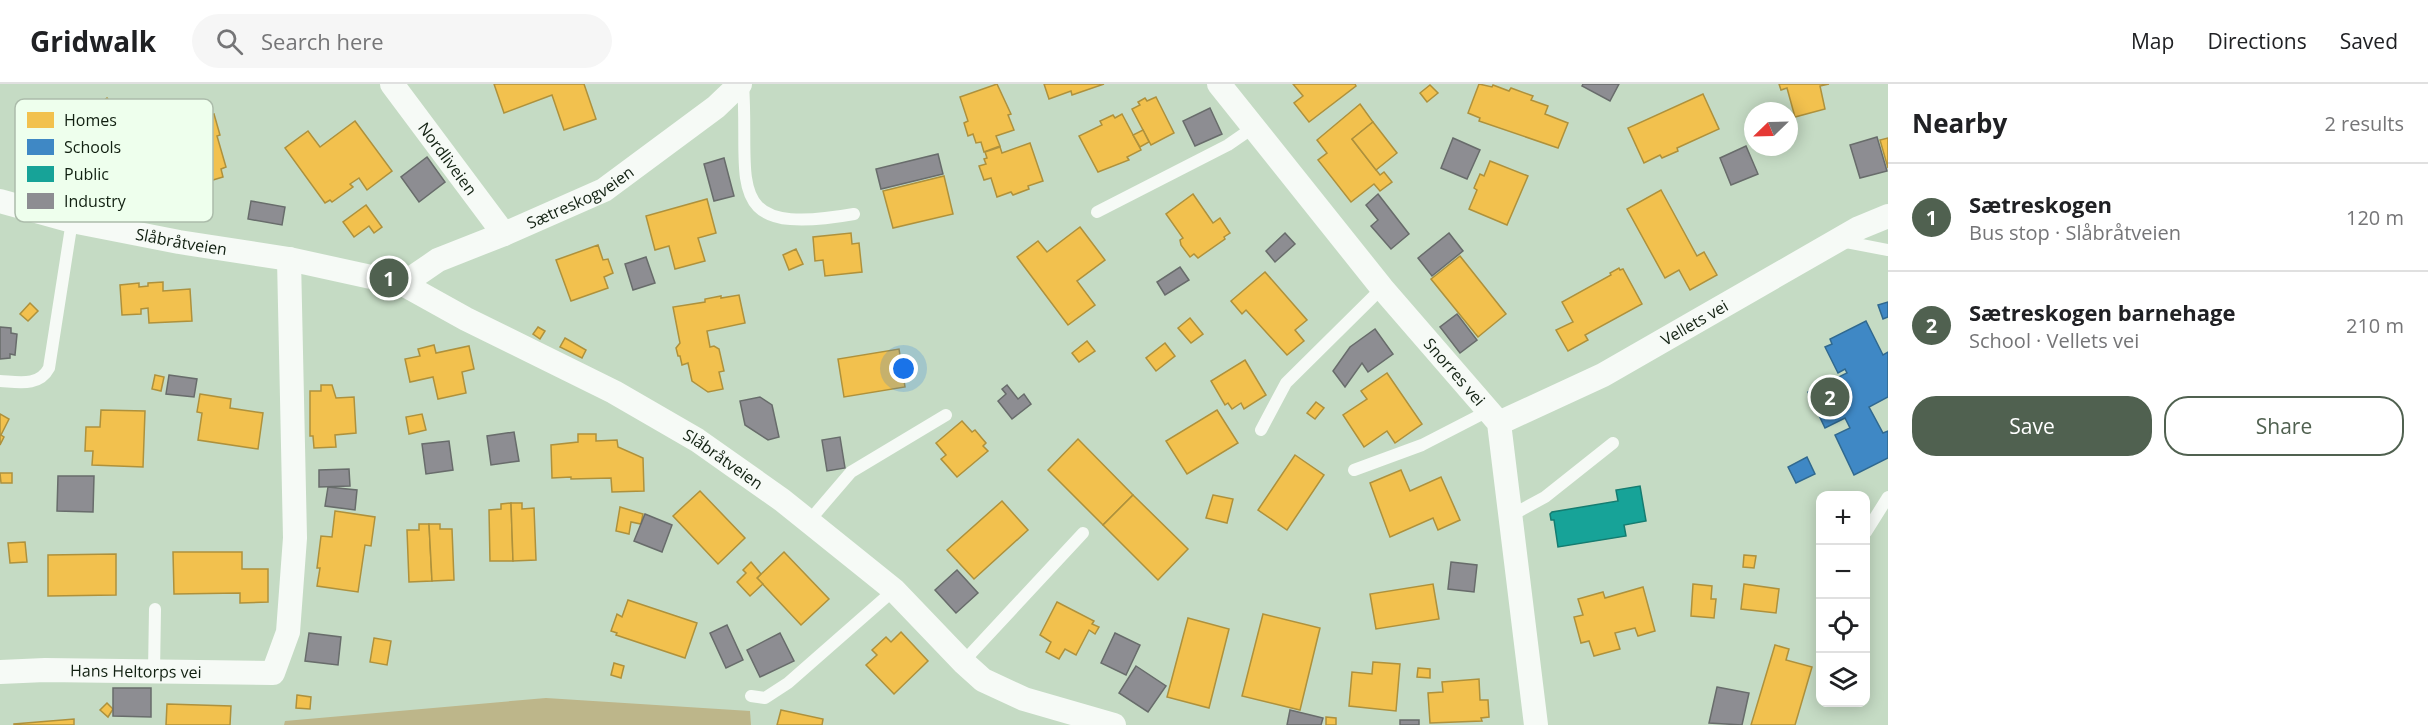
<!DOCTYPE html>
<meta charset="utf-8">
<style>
:root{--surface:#fff;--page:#f6f6f6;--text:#202124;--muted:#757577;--line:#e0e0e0;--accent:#506150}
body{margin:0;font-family:"Open Sans",sans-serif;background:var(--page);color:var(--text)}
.controls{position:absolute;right:18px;bottom:18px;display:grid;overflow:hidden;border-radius:12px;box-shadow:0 3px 15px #0003}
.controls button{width:54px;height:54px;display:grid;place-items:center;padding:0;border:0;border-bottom:2px solid var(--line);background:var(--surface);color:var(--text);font:30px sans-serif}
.compass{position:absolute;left:1744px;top:18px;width:54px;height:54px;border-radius:50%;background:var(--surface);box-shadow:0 3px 15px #0003;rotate:247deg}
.you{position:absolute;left:904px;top:285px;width:21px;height:21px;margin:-15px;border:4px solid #fff;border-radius:50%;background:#1a73e8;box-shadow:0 0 0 9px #1a73e833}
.badge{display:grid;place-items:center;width:39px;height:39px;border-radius:50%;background:var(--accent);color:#fff;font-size:20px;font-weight:700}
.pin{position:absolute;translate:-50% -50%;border:3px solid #fff;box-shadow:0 2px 6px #0006}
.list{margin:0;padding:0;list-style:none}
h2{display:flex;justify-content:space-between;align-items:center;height:78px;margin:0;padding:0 24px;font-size:26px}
h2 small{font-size:20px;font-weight:400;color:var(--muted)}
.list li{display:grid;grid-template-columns:39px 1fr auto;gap:18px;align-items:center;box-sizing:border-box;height:108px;padding:0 24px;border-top:2px solid var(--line)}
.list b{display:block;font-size:22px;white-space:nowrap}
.list p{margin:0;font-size:20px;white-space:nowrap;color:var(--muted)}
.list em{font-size:20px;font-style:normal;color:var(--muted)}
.actions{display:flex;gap:12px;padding:18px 24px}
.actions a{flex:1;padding:14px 0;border:2px solid var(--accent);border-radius:24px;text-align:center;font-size:21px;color:var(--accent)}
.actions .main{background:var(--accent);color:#fff}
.icon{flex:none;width:33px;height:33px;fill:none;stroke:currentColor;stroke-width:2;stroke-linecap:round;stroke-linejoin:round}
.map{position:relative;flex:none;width:1888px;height:641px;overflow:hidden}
header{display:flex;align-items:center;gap:36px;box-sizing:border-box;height:84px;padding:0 30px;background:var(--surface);border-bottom:2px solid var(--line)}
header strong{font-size:28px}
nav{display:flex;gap:33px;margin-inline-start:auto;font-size:21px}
.search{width:420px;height:54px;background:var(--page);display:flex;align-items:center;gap:15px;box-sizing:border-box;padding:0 21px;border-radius:33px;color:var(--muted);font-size:22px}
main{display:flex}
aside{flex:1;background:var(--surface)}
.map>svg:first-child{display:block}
.forest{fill:#bdb68a}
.homes{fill:#f2c14e;stroke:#ae913c;stroke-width:1.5}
.schools{fill:#3f88c5;stroke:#31698f;stroke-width:1.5}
.public{fill:#17a398;stroke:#157c70;stroke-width:1.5}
.industry{fill:#8d8d92;stroke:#686c6b;stroke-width:1.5}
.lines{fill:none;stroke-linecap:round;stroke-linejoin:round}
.service{stroke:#f6faf6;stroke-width:12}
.minor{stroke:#f6faf6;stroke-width:24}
.labels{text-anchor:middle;stroke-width:6;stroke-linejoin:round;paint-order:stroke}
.street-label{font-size:16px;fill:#112011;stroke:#eeffed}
.key{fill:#eeffed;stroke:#acbcab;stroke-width:1.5}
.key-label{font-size:16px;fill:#112011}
</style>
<header>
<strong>Gridwalk</strong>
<div class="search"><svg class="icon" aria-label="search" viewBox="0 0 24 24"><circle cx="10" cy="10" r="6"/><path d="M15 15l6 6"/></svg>Search here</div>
<nav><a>Map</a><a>Directions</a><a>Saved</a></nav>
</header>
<main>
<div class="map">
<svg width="1888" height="641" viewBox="0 0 1888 641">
<rect width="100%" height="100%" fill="#c5dbc4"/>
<polygon class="forest" points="546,614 750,627 751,641 284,641 285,637"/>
<g class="homes">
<polygon points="494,0 584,0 596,35 564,46 552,11 504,29"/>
<polygon points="997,0 1011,30 1008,31 1014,46 996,52 1000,62 984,68 981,58 976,59 973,50 968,52 964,39 968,37 960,13"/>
<polygon points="1044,0 1104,0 1072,11 1071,7 1049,15"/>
<polygon points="1293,0 1355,0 1356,2 1309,38 1294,19 1303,12"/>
<polygon points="1479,0 1492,3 1493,1 1509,7 1511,4 1533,12 1531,16 1548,22 1545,30 1568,39 1558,64 1479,37 1480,34 1468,29"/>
<polygon points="1779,0 1829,0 1820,2 1825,25 1795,33 1787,4 1781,6"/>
<polygon points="1430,1 1438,9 1427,18 1420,9"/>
<polygon points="1703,10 1719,45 1677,64 1678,67 1662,74 1660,71 1644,79 1628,44"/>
<polygon points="1156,13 1174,49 1151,61 1132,25 1140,21 1138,18 1145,14 1147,17"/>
<polygon points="107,14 131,43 86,77 64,48 75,39 72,35 87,24 90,27"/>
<polygon points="1360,20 1373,38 1352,55 1380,91 1384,88 1392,98 1380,107 1374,100 1351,118 1318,76 1327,69 1317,56"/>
<polygon points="201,22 203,33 214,30 220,51 217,52 226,83 221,85 223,93 203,99 200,91 181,96 171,58 178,56 171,31"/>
<polygon points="1122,30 1141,66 1127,73 1129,76 1098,88 1079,52 1102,41 1100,37 1113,31 1115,34"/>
<polygon points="355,37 392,87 367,106 359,94 350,100 353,103 332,118 330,116 325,119 285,64 308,47 320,63"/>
<polygon points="1373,38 1397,69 1376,86 1352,55"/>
<polygon points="1143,46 1149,58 1140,63 1133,51"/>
<polygon points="1888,54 1888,84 1880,56"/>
<polygon points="1030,59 1043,97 1028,102 1029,105 1013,111 1011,108 997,113 991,94 984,96 979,82 986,80 984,75 987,74 985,68 1000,63 1002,69"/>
<polygon points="1490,77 1528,92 1507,141 1469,125 1477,106 1474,104 1480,90 1484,92"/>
<polygon points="944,92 953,130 893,144 883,107"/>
<polygon points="1661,106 1697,172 1704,168 1717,191 1690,206 1679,186 1665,194 1627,125"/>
<polygon points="1193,110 1213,139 1220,134 1230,149 1224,153 1225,155 1198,174 1194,170 1190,173 1181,161 1180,156 1183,154 1166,130"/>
<polygon points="707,115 716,149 698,154 705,177 675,185 669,162 655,166 646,132"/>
<polygon points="366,121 382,143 374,149 369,142 354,153 343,138"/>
<polygon points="1080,143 1105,176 1077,197 1095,221 1068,241 1017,173 1038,157 1047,168"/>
<polygon points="851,149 852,160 859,159 862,188 825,192 823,176 815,177 813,153"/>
<polygon points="598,161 603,176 608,175 613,189 604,193 608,204 571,217 556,176"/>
<polygon points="796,165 803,180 789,186 783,171"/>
<polygon points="1460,172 1506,230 1478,253 1431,195"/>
<polygon points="1619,184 1620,186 1623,185 1642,220 1585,251 1588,256 1568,267 1556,246 1573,238 1562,218 1611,191 1610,189"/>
<polygon points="1265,188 1307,236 1295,246 1304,257 1287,271 1246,226 1242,230 1231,217"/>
<polygon points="163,198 163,207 190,205 192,237 149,239 148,224 141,225 141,230 122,231 120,201 139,199 139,203 148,202 148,199"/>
<polygon points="739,211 745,239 707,247 710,263 714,262 719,265 724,287 719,288 723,305 708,308 692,297 688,279 682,281 680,272 678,272 676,264 680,259 673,223 705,218 705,215 721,212 721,214"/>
<polygon points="30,219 38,227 28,237 20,230"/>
<polygon points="1190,234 1203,250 1191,259 1178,244"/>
<polygon points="538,243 545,247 540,255 533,250"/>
<polygon points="565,254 586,266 582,274 560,263"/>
<polygon points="1087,257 1095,267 1079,278 1072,269"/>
<polygon points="1165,259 1175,272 1156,287 1146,274"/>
<polygon points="434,261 436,269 469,262 474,285 462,288 466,309 438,315 433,293 410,298 405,275 420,272 418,265"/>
<polygon points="899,265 905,303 844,313 838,275"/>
<polygon points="1245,276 1266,311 1244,325 1241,319 1232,325 1228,319 1225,321 1211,297"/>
<polygon points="1387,289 1422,340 1395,359 1387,347 1364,363 1343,331 1367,315 1361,307"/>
<polygon points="155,291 164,293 161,307 152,305"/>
<polygon points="321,301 332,301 336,314 354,313 356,349 335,351 336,363 314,364 313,352 310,352 310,307 321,307"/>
<polygon points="200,310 231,315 230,324 263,329 258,365 198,356 202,329 197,328"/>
<polygon points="1316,318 1324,324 1315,335 1307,329"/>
<polygon points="101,326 145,327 143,383 92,381 93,367 85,367 86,343 100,343"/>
<polygon points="1217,326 1238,359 1187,390 1166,357"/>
<polygon points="0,330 9,335 1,351 4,353 0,361"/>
<polygon points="422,330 426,346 409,350 406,333"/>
<polygon points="962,337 972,348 975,346 986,359 983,362 988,367 957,393 941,375 946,371 936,359"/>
<polygon points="578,350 596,350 596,357 617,356 618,363 643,374 644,407 612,408 611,394 571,395 571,393 552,394 551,361 578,358"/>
<polygon points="1078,355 1133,411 1103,441 1048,386"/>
<polygon points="1295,371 1324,391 1287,446 1258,426"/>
<polygon points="1401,386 1410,407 1441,393 1460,436 1438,446 1433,434 1390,453 1370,399"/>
<polygon points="0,389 12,389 12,399 1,399"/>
<polygon points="700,407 745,454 718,480 673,432"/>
<polygon points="1133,411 1188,465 1158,496 1103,441"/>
<polygon points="1213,411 1233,415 1227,439 1206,434"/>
<polygon points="1002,417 1028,446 974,495 947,466"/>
<polygon points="511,419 513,477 490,477 489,426 501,425 501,420"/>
<polygon points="511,419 522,419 522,425 534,424 536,476 513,477"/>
<polygon points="620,423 643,430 641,440 631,438 629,450 616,447"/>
<polygon points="335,427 375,433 371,462 365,461 358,508 317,502 320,484 317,484 321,452 332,453"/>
<polygon points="419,440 429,440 432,497 409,498 407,446 419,446"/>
<polygon points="429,440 440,440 440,445 452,445 454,496 432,497"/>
<polygon points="25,458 27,478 10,479 8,459"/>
<polygon points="173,468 242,468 242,485 268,485 268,518 240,519 240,509 174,510"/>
<polygon points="784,468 829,515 801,541 757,494"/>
<polygon points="116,470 116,511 48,512 48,471"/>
<polygon points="1744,471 1756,472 1754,484 1743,483"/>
<polygon points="751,478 761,490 757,494 763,500 750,512 737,498 746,489 743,486"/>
<polygon points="1433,500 1439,535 1376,545 1370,510"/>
<polygon points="1693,500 1712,502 1711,515 1716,515 1714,534 1691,532"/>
<polygon points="1744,500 1779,505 1776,529 1741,525"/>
<polygon points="1643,503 1655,547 1638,552 1635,544 1615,549 1620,565 1594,572 1589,557 1581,559 1574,533 1583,531 1578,515 1603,508 1605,514"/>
<polygon points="628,516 697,539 685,574 616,551 617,549 611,547 617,530 622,533"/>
<polygon points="1057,518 1094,537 1092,540 1099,543 1095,550 1089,546 1076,571 1065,565 1059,575 1046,568 1051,558 1040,551"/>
<polygon points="1263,530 1320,544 1300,626 1242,612"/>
<polygon points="1188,534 1229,545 1209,624 1167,613"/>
<polygon points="901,548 928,577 894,610 866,581 877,571 872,566 886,553 891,558"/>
<polygon points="374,554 391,557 387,581 370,578"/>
<polygon points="1775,561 1789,565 1786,576 1812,583 1795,641 1751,641"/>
<polygon points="1373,578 1400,580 1396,627 1349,622 1352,588 1372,590"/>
<polygon points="614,579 624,582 621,594 611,591"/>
<polygon points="1418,584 1430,585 1430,594 1417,593"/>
<polygon points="1479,595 1480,616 1488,616 1489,633 1481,634 1482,637 1430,639 1428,609 1443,608 1442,598"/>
<polygon points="297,611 311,613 310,625 296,624"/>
<polygon points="107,619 113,625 108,633 100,626"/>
<polygon points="167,620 231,622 230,641 166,641"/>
<polygon points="781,626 823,635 822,641 777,641"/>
<polygon points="1326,633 1336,634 1336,641 1326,641"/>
<polygon points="74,635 74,641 14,641 14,640"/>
</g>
<g class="schools">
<polygon points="1888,218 1888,233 1883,235 1878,221"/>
<polygon points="1866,237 1883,271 1888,268 1888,313 1869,323 1883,349 1888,347 1888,374 1854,391 1835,351 1850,344 1845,334 1825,344 1808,308 1847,289 1845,285 1838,289 1825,263 1832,260 1830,255"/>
<polygon points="1807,373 1815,390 1796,399 1788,383"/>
</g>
<polygon class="public" points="1640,402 1646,437 1624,441 1626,452 1558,463 1554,436 1551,436 1550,430 1552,428 1618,417 1616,406"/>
<g class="industry">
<polygon points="1583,0 1619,0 1610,17 1582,2"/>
<polygon points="1210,24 1222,50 1195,62 1183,37"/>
<polygon points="1877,53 1887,87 1860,94 1850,61"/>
<polygon points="1453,54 1480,66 1467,95 1441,84"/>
<polygon points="1746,62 1758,90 1731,101 1720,74"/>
<polygon points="938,70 943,90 881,105 876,85"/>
<polygon points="427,73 445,98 419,118 401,93"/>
<polygon points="724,74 734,112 714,117 704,80"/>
<polygon points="1378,110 1409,150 1391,165 1371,142 1378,136 1366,121"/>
<polygon points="251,117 285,123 282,141 248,135"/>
<polygon points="1285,149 1295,160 1275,178 1266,167"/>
<polygon points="1449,149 1463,167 1432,192 1418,174"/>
<polygon points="646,173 655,199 633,206 625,180"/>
<polygon points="1180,183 1189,196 1165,211 1157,198"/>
<polygon points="1457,230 1477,256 1460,269 1440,243"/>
<polygon points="0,243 11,244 11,249 17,250 15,271 10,270 10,274 0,275"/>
<polygon points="1375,245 1393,270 1368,288 1362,279 1345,303 1333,287 1350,263"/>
<polygon points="169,291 197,295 194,313 166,310"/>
<polygon points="1007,301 1018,315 1024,310 1031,320 1012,335 998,317 1006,310 1002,305"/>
<polygon points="760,313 772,321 779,353 768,356 745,341 740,317"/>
<polygon points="514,348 519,377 491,381 487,352"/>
<polygon points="840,353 845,384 827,387 822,356"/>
<polygon points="449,357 453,386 426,390 422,360"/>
<polygon points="349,385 350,402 319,403 319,386"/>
<polygon points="58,392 94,392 93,428 57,427"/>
<polygon points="328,403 357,406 355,426 325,422"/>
<polygon points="645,430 672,441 662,468 634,457"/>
<polygon points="1451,478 1477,481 1474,508 1448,505"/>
<polygon points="957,486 978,509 956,529 935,506"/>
<polygon points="727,541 743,576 726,584 710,549"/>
<polygon points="309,549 341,553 338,581 305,577"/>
<polygon points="780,549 794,577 760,593 747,566"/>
<polygon points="1115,549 1140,561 1126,591 1101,579"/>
<polygon points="1136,582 1166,602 1148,628 1119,609"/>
<polygon points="1717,603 1749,609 1742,641 1709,639"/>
<polygon points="113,604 151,604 151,633 113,632"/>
<polygon points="1290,626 1323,634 1321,641 1287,641"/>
<rect x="1400" y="636" width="19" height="5"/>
</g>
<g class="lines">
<g class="service">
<path d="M 743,0 C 750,99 719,154 854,130"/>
<polyline points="1097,128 1228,61 1254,43"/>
<polyline points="1841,157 1888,166"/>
<path d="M 0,297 C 18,298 39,303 49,284 L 72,137"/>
<polyline points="1261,346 1286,299 1382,204"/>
<polyline points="1354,386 1422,361 1488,327"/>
<polyline points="1510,432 1545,413 1613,359"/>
<polyline points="809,437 851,388 946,331"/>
<polyline points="1866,448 1888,413"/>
<polyline points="963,578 1083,449"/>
<polyline points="154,588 155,525"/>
<polyline points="751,612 765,614 788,599 894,506"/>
</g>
<g class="minor">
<path id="s1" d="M 392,0 L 504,150"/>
<path id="s2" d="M 1219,0 L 1382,204 L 1499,339 L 1536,641"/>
<path id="s3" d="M 0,117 L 72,137 L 179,158 L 289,175 L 403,200 L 466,235 L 614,308 L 697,356 L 782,416 L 894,506 L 963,578 L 983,596 L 1024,615 L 1114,641"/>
<path id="s4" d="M 403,200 L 438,176 L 504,150 L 604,106 L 716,23 L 740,0"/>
<path id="s5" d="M 1499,339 L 1603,291 L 1859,144 L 1888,132"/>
<path id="s6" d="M 0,588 L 45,586 L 273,589 L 288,548 L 295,454 L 289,175"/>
</g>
</g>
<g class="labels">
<g class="street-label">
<text dy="6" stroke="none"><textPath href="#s1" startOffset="93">Nordliveien</textPath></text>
<text dy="6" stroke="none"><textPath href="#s4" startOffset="198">Sætreskogveien</textPath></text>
<text dy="6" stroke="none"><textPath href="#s3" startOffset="186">Slåbråtveien</textPath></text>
<text dy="6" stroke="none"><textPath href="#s5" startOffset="220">Vellets vei</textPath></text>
<text dy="6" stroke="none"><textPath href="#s2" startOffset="372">Snorres vei</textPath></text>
<text dy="6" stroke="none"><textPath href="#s3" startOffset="777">Slåbråtveien</textPath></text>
<text dy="6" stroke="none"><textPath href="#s6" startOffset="136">Hans Heltorps vei</textPath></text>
</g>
</g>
<rect x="15" y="15" width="198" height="123" rx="9" class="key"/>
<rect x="27" y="28" width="27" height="16" fill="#f2c14e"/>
<rect x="27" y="55" width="27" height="16" fill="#3f88c5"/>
<rect x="27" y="82" width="27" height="16" fill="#17a398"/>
<rect x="27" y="109" width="27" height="16" fill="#8d8d92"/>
<g class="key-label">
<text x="64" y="42">Homes</text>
<text x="64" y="69">Schools</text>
<text x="64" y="96">Public</text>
<text x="64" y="123">Industry</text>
</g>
</svg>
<div class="controls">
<button>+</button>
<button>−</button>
<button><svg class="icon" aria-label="locate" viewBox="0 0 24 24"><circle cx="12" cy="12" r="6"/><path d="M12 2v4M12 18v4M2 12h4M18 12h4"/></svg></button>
<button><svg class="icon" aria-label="layers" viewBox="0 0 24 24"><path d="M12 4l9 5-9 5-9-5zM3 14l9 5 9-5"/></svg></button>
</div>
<svg class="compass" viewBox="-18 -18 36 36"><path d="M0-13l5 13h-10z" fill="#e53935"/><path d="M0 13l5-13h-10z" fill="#757577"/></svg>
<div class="you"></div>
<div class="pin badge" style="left:389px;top:194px">1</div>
<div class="pin badge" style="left:1830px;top:313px">2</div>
</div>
<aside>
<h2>Nearby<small>2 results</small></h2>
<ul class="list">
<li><span class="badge">1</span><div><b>Sætreskogen</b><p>Bus stop · Slåbråtveien</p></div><em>120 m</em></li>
<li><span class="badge">2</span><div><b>Sætreskogen barnehage</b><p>School · Vellets vei</p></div><em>210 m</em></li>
</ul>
<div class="actions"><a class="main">Save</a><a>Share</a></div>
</aside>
</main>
